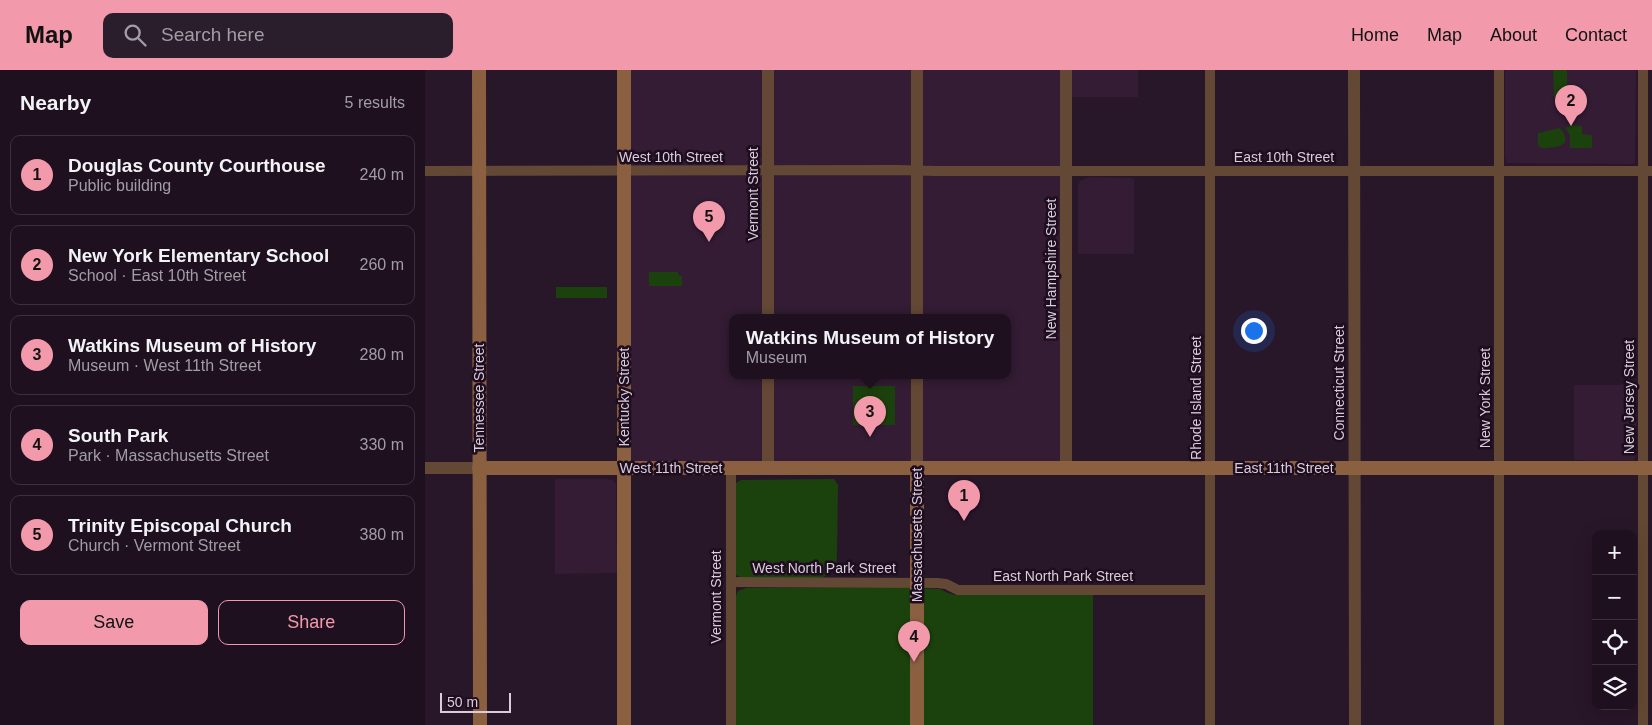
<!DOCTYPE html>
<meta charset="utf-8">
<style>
:root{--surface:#1e101f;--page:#2b1e2c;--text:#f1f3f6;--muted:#a19da4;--line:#3c303d;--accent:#f29aac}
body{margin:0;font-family:Helvetica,sans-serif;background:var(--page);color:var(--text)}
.controls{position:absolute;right:15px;bottom:15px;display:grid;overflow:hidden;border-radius:10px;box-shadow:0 5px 20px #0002}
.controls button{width:45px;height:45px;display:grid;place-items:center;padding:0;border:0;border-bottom:1px solid var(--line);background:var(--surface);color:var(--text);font:25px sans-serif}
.scale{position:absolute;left:15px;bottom:12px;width:71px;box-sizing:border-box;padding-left:5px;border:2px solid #d9cdda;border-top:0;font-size:14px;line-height:18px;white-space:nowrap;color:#d9cdda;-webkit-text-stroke:4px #1e0d1f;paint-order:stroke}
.you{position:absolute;left:828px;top:260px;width:18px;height:18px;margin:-12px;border:4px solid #fff;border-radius:50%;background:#1a73e8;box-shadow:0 0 0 8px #1a73e833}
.badge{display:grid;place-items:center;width:32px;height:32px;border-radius:50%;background:var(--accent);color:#111;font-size:16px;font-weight:700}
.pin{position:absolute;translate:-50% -41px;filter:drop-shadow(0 1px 2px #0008)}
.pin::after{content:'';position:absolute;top:26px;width:18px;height:15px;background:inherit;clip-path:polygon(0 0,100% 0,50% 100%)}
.popup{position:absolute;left:304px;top:244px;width:282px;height:65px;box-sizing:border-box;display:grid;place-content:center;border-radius:10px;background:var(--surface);filter:drop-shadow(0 1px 4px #0005);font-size:16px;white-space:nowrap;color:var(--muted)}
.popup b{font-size:19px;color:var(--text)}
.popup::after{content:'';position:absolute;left:50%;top:100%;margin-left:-10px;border:10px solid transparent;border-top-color:var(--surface)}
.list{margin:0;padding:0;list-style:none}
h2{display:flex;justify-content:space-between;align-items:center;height:65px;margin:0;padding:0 20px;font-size:21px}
h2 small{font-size:16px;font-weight:400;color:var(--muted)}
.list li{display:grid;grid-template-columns:32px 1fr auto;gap:15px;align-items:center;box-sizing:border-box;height:80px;margin:0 10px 10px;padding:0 10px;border:1px solid var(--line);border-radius:10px}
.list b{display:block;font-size:19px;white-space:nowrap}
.list p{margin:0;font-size:16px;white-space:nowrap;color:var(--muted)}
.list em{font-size:16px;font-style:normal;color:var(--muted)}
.actions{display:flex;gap:10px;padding:15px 20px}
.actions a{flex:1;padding:11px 0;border:1px solid var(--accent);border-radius:10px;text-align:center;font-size:18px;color:var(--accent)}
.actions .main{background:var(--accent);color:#111}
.icon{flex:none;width:28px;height:28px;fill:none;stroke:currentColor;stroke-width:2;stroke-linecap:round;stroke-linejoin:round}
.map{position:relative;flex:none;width:1227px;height:655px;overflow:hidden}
header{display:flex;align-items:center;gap:30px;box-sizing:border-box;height:70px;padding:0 25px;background:var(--accent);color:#111}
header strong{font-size:24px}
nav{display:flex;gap:28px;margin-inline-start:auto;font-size:18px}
.search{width:350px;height:45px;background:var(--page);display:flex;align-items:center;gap:12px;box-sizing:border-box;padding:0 18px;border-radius:10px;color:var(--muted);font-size:19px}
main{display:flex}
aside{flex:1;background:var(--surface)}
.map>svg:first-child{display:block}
.built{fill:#331c34;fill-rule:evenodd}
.green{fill:#1b410c}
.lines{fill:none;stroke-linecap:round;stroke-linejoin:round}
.minor{stroke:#634935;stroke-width:10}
.tertiary{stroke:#634935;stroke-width:12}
.secondary{stroke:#8b6041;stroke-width:14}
.labels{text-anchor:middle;stroke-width:5;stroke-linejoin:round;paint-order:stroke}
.street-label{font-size:14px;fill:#d9cdda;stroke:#1e0d1f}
</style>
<header>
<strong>Map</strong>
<div class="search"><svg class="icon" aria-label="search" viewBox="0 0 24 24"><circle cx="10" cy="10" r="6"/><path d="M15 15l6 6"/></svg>Search here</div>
<nav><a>Home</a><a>Map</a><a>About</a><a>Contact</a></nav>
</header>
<main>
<aside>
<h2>Nearby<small>5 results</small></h2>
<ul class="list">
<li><span class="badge">1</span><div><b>Douglas County Courthouse</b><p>Public building</p></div><em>240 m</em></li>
<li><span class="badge">2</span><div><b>New York Elementary School</b><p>School · East 10th Street</p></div><em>260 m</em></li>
<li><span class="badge">3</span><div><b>Watkins Museum of History</b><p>Museum · West 11th Street</p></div><em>280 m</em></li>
<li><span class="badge">4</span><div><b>South Park</b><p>Park · Massachusetts Street</p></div><em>330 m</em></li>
<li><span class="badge">5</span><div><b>Trinity Episcopal Church</b><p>Church · Vermont Street</p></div><em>380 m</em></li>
</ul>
<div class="actions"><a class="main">Save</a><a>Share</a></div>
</aside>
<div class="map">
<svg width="1227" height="655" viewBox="0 0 1227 655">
<rect width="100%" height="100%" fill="#281629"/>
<g class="built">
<path d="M 199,0 L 713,0 L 713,27 L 641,27 L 641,398 L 199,398 ZM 308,248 L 582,248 L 582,306 L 308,306 Z"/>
<polygon points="1080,0 1211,0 1210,93 1207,94 1082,93 1080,87"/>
<polygon points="664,107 706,108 709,109 709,184 653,184 653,115 655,111"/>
<polygon points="1149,315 1211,315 1211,384 1209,391 1150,390 1149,388"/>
<polygon points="130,409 182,409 187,410 191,414 192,503 130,504"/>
</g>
<g class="green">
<polygon points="1128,0 1142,0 1142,27 1129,27"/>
<polygon points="1145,55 1157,56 1157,64 1167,65 1167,76 1166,78 1145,78 1145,65 1140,58"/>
<path d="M 1135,58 C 1151,77 1129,78 1116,78 L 1113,75 L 1113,63 Z"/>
<polygon points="224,202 253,202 253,205 257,206 257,216 224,216"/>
<rect x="131" y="217" width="51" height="11"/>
<rect x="428" y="316" width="42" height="39"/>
<path d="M 409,409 L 413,415 L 412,488 C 410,498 405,506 395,508 L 317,508 L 311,505 L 311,413 L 316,410 Z"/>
<polygon points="471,517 515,519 523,523 530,525 668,525 668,655 310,655 310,528 313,521 321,518"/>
</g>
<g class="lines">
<g class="minor">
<polyline points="785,0 785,655"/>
<polyline points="1218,0 1218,655"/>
<polyline points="0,101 472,100 511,101 1227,101"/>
<polyline points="306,512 512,513 521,514 533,520 785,520"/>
<polyline points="306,655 306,398"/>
<polyline points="1074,655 1074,0"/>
</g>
<g class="tertiary">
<polyline points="492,0 492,248"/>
<polyline points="641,0 641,398"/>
<polyline points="929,0 930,655"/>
<polyline points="343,248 343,0"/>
<polyline points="492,306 492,398"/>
<polyline points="0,398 54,398"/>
<polyline points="343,398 343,306"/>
</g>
<g class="secondary">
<polyline points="54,0 55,655"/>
<polyline points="199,0 199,655"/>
<polyline points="54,398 1227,398"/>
<polyline points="492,398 492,655"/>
</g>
</g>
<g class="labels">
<g class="street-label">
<text x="246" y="92">West 10th Street</text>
<text x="859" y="92">East 10th Street</text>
<text transform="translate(328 124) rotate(-90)" y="5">Vermont Street</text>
<text transform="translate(626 199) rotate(-90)" y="5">New Hampshire Street</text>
<text transform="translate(914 313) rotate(-90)" y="5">Connecticut Street</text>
<text transform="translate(199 327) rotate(-90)" y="5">Kentucky Street</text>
<text transform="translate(1204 327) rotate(-90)" y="5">New Jersey Street</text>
<text transform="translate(54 328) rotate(-90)" y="5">Tennessee Street</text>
<text transform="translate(771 328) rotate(-90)" y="5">Rhode Island Street</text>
<text transform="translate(1060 328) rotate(-90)" y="5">New York Street</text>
<text x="246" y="403">West 11th Street</text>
<text x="859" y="403">East 11th Street</text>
<text transform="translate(492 465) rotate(-90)" y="5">Massachusetts Street</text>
<text x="399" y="503">West North Park Street</text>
<text x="638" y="511">East North Park Street</text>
<text transform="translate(291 527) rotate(-90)" y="5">Vermont Street</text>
</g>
</g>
</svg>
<div class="controls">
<button>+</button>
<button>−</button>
<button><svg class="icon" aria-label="locate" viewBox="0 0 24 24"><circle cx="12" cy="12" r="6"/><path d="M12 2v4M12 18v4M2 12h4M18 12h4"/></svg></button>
<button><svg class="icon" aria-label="layers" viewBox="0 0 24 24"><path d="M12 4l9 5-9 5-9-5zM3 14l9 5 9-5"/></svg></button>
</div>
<div class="scale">50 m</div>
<div class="you"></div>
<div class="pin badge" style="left:539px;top:451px">1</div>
<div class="pin badge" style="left:1146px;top:56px">2</div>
<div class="pin badge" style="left:445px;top:367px">3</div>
<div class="popup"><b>Watkins Museum of History</b>Museum</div>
<div class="pin badge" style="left:489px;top:592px">4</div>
<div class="pin badge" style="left:284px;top:172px">5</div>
</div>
</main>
